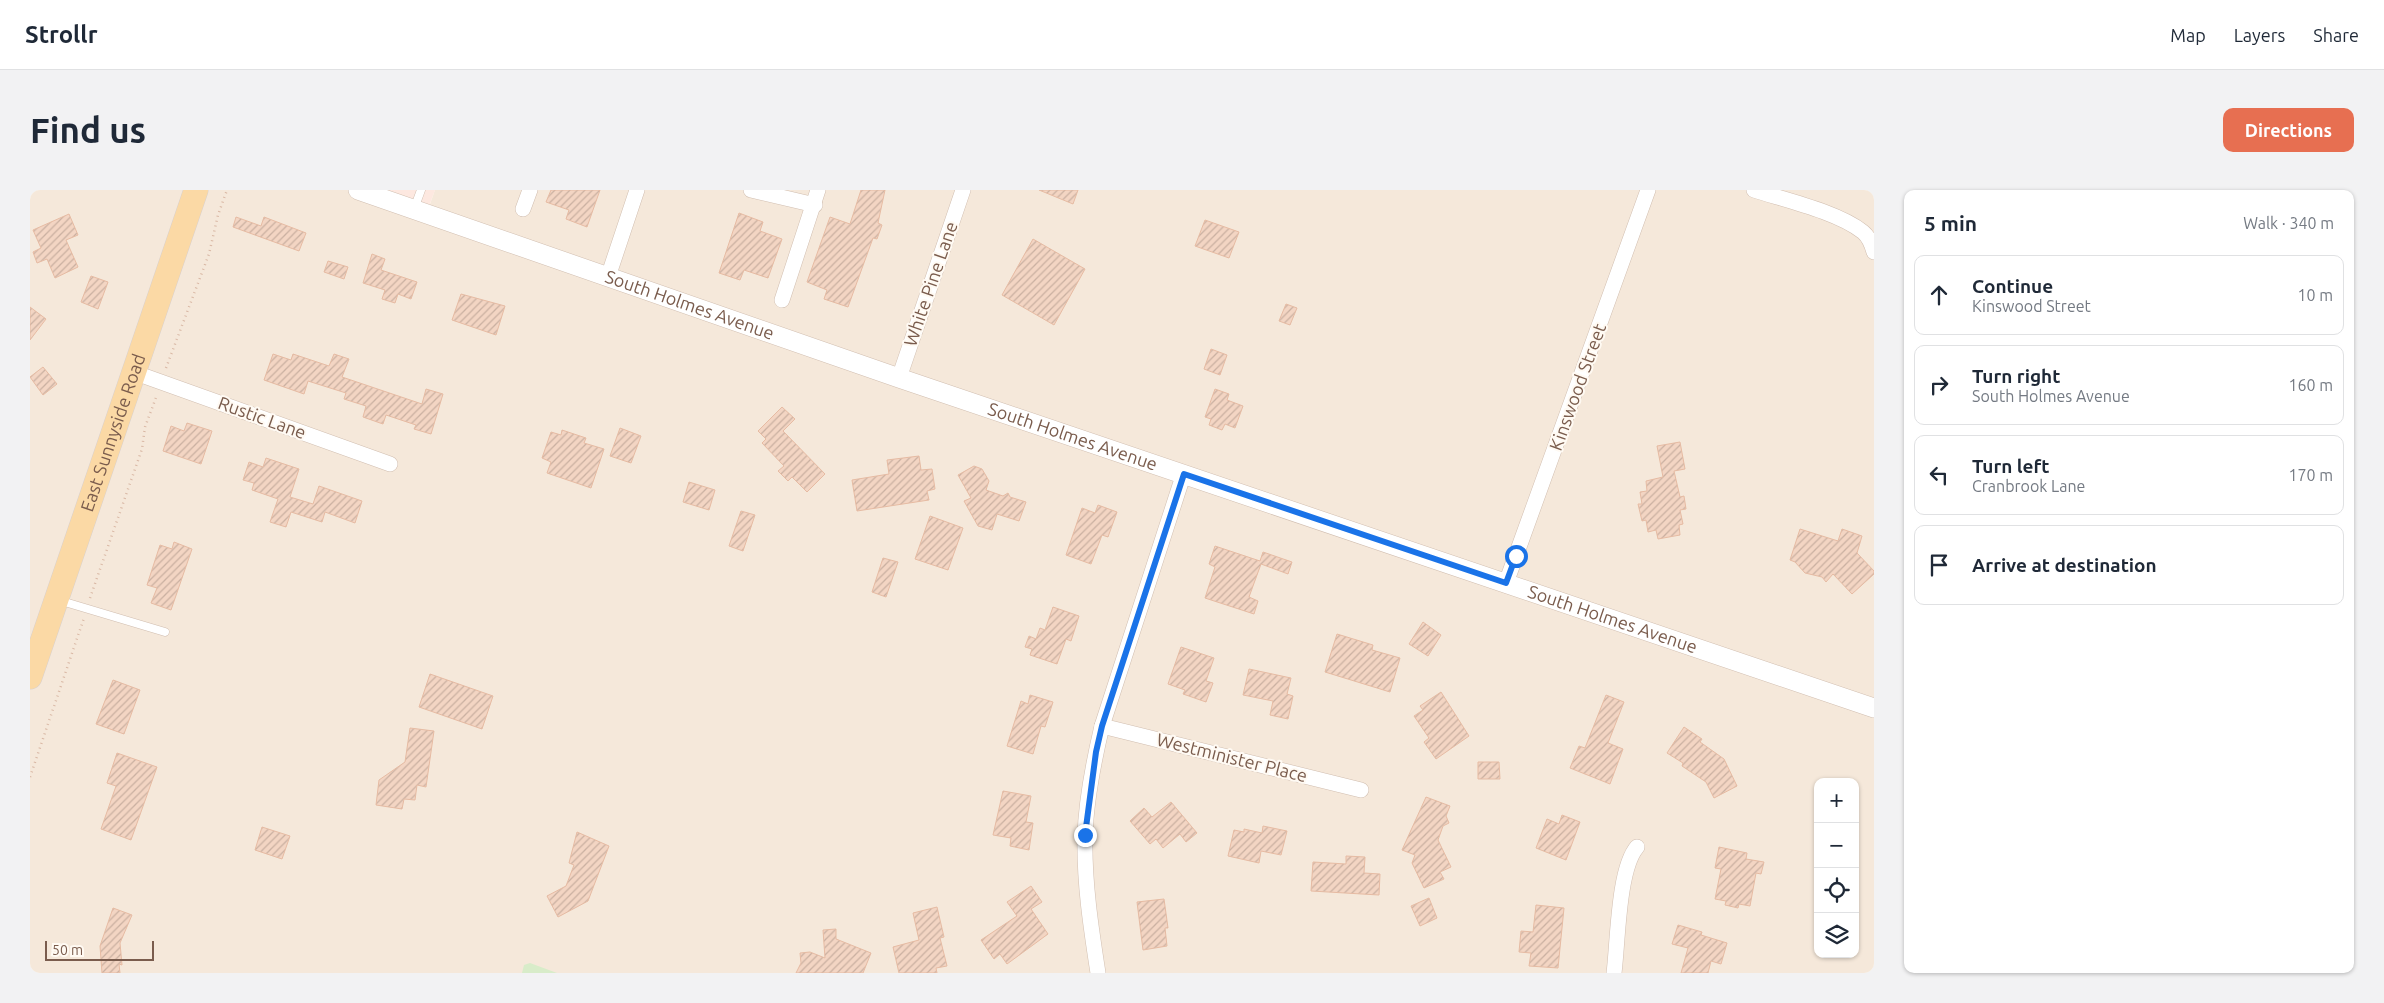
<!DOCTYPE html>
<meta charset="utf-8">
<style>
:root{--surface:#fff;--page:#f2f2f3;--text:#1f2937;--muted:#747a83;--line:#e0e1e3;--accent:#e76f51}
body{margin:0;font-family:Ubuntu,sans-serif;background:var(--page);color:var(--text)}
.controls{position:absolute;right:15px;bottom:15px;display:grid;overflow:hidden;border-radius:10px;box-shadow:0 1px 4px #0004}
.controls button{width:45px;height:45px;display:grid;place-items:center;padding:0;border:0;border-bottom:1px solid var(--line);background:var(--surface);color:var(--text);font:25px sans-serif}
.scale{position:absolute;left:15px;bottom:12px;width:109px;box-sizing:border-box;padding-left:5px;border:2px solid #7a5c4d;border-top:0;font-size:14px;line-height:18px;white-space:nowrap;color:#7a5c4d;-webkit-text-stroke:4px #fffaf3;paint-order:stroke}
.stop{position:absolute;width:15px;height:15px;margin:-11px;border:4px solid #1a73e8;border-radius:50%;background:#fff}
.stop.end{background:#1a73e8;border-color:#fff;box-shadow:0 1px 5px #0008}
.list{margin:0;padding:0;list-style:none}
h2{display:flex;justify-content:space-between;align-items:center;height:65px;margin:0;padding:0 20px;font-size:21px}
h2 small{font-size:16px;font-weight:400;color:var(--muted)}
.list li{display:grid;grid-template-columns:32px 1fr auto;gap:15px;align-items:center;box-sizing:border-box;height:80px;margin:0 10px 10px;padding:0 10px;border:1px solid var(--line);border-radius:10px}
.list b{display:block;font-size:19px;white-space:nowrap}
.list p{margin:0;font-size:16px;white-space:nowrap;color:var(--muted)}
.list em{font-size:16px;font-style:normal;color:var(--muted)}
.icon{flex:none;width:28px;height:28px;fill:none;stroke:currentColor;stroke-width:2;stroke-linecap:round;stroke-linejoin:round}
.map{position:relative;flex:none;width:1844px;height:783px;overflow:hidden;border-radius:10px}
header{display:flex;align-items:center;gap:30px;box-sizing:border-box;height:70px;padding:0 25px;background:var(--surface);border-bottom:1px solid var(--line)}
header strong{font-size:24px}
nav{display:flex;gap:28px;margin-inline-start:auto;font-size:18px}
.intro{display:flex;align-items:center;justify-content:space-between;box-sizing:border-box;height:120px;padding:0 30px}
h1{margin:0;font-size:35px}
.button{padding:12px 22px;border-radius:10px;background:var(--accent);color:#fff;font-size:18px;font-weight:700}
main{display:flex;gap:30px;padding:0 30px}
aside{flex:1;background:var(--surface);border-radius:10px;box-shadow:0 1px 4px #0004}
.map>svg:first-child{display:block}
.residential{fill:#f5e8da;fill-rule:evenodd}
.commercial{fill:#fde8e0}
.park{fill:#d8ecc9}
.building{fill:url(#building-hatch);stroke:#e6bba3}
.lines{fill:none;stroke-linecap:round;stroke-linejoin:round}
.service-casing{stroke:#d1beb0;stroke-width:9}
.minor-casing{stroke:#d1beb0;stroke-width:16}
.tertiary-casing{stroke:#d1beb0;stroke-width:20}
.primary-casing{stroke:#dad1cd;stroke-width:25}
.path{stroke:#d9b8a5;stroke-width:2.5;stroke-dasharray:1 4;stroke-linecap:butt}
.service{stroke:#fff;stroke-width:8}
.minor{stroke:#fff;stroke-width:15}
.tertiary{stroke:#fff;stroke-width:19}
.primary{stroke:#fbd9a5;stroke-width:24}
.route{stroke:#1a73e8;stroke-width:6}
.labels{text-anchor:middle;stroke-width:4;stroke-linejoin:round;paint-order:stroke}
.street-label{font-size:18px;fill:#7a5c4d;stroke:#fffaf3}
</style>
<header>
<strong>Strollr</strong>
<nav><a>Map</a><a>Layers</a><a>Share</a></nav>
</header>
<div class="intro"><h1>Find us</h1><a class="button">Directions</a></div>
<main>
<div class="map">
<svg width="1844" height="783" viewBox="0 0 1844 783">
<defs>
<pattern id="building-hatch" width="6" height="6" patternUnits="userSpaceOnUse" patternTransform="scale(1.25)"><rect width="6" height="6" fill="#f3d5c3"/><path d="M-1 1l2-2M0 6l6-6M5 7l2-2" fill="none" stroke="#cab0a1"/></pattern>
</defs>
<rect width="100%" height="100%" fill="#fdf6ec"/>
<path class="residential" d="M 0,0 L 328,0 L 397,23 L 405,0 L 1844,0 L 1844,783 L 0,783 ZM 1788,592 L 1825,592 L 1825,764 L 1788,764 Z"/>
<polygon class="commercial" points="328,0 405,0 396,24"/>
<polygon class="park" points="500,773 527,783 492,783 494,775"/>
<g class="building">
<polygon points="521,0 570,0 557,37 536,29 539,20 516,12"/>
<polygon points="831,0 855,0 848,33 852,35 847,49 843,48 818,117 794,109 797,100 777,92 800,27 820,34"/>
<polygon points="1009,0 1048,0 1043,14"/>
<polygon points="709,23 733,32 730,41 752,49 738,88 714,80 710,90 689,83"/>
<polygon points="39,24 48,45 36,50 48,77 25,88 17,69 7,73 3,62 11,58 3,40"/>
<polygon points="206,27 231,36 234,27 276,43 269,61 203,37"/>
<polygon points="1175,30 1209,42 1199,68 1165,56"/>
<polygon points="1003,49 1055,79 1024,135 972,105"/>
<polygon points="342,64 355,69 351,80 387,92 381,109 368,104 365,113 352,109 355,100 333,93"/>
<polygon points="298,71 318,77 314,89 294,82"/>
<polygon points="61,86 78,92 68,119 51,112"/>
<polygon points="431,104 475,116 466,145 422,130"/>
<polygon points="1256,114 1267,118 1260,135 1249,131"/>
<polygon points="0,117 16,129 0,150"/>
<polygon points="1181,159 1197,165 1190,185 1174,179"/>
<polygon points="243,164 261,170 263,164 299,176 304,164 319,169 312,187 392,214 396,199 413,204 401,244 384,239 386,235 356,225 353,234 333,227 336,216 314,209 316,203 278,191 274,204 234,190"/>
<polygon points="13,177 27,194 13,205 0,187"/>
<polygon points="1185,199 1199,204 1197,210 1213,216 1205,238 1195,234 1192,240 1179,235 1181,229 1175,227"/>
<polygon points="752,217 765,229 753,241 795,284 777,302 762,287 758,291 748,281 754,276 732,253 736,249 728,241"/>
<polygon points="157,233 182,241 171,274 133,261 141,236 154,241"/>
<polygon points="590,238 611,246 601,273 580,266"/>
<polygon points="532,240 556,248 554,253 574,259 561,298 517,283 521,272 512,268 521,242 531,245"/>
<polygon points="1650,252 1655,279 1644,281 1650,307 1654,306 1656,319 1650,320 1653,334 1649,335 1650,345 1628,349 1626,340 1618,342 1616,330 1612,331 1608,314 1612,314 1610,302 1617,301 1616,291 1633,287 1627,256"/>
<polygon points="889,266 891,280 902,279 905,299 897,301 899,310 827,321 822,290 859,284 857,270"/>
<polygon points="236,268 269,279 260,307 283,314 289,296 332,311 325,333 295,322 292,332 261,322 256,337 240,332 248,309 222,300 224,293 213,290 219,272 233,277"/>
<polygon points="944,276 952,279 959,291 956,300 973,306 978,303 980,307 996,312 989,331 967,324 962,340 948,336 934,311 941,308 928,285"/>
<polygon points="659,292 685,300 679,320 653,312"/>
<polygon points="1068,315 1087,322 1078,347 1072,345 1061,374 1036,365 1052,318 1065,323"/>
<polygon points="711,321 725,325 713,361 699,356"/>
<polygon points="900,326 933,338 918,380 885,369"/>
<polygon points="1770,339 1808,351 1812,339 1832,346 1827,363 1844,381 1844,384 1822,404 1803,384 1796,392 1792,387 1775,383 1765,372 1760,370"/>
<polygon points="144,352 162,359 141,420 121,413 127,398 117,395 130,355 142,359"/>
<polygon points="1185,356 1230,371 1233,362 1262,372 1258,384 1231,374 1219,407 1228,411 1224,424 1175,408 1185,377 1179,374"/>
<polygon points="853,368 868,372 856,407 842,402"/>
<polygon points="1023,417 1049,426 1041,451 1036,449 1027,474 1000,465 1002,459 995,457 999,446 1006,449 1010,438 1015,440"/>
<polygon points="1393,432 1411,445 1398,466 1379,454"/>
<polygon points="1307,444 1343,455 1342,460 1370,468 1360,502 1295,482"/>
<polygon points="1151,457 1184,468 1176,491 1183,493 1176,512 1153,504 1155,500 1138,494"/>
<polygon points="1219,479 1261,488 1257,504 1263,506 1258,529 1240,525 1243,511 1213,505"/>
<polygon points="400,484 463,506 452,539 389,517"/>
<polygon points="83,490 110,500 94,544 66,534"/>
<polygon points="1411,502 1439,546 1406,569 1394,552 1399,548 1384,526 1393,520 1390,516"/>
<polygon points="1000,505 1023,512 1015,537 1011,536 1003,564 977,556 991,511 998,514"/>
<polygon points="1576,505 1594,512 1578,553 1593,559 1580,594 1540,578 1549,556 1555,558"/>
<polygon points="1654,537 1672,549 1670,552 1694,569 1707,596 1684,608 1676,592 1652,576 1653,573 1637,563"/>
<polygon points="380,538 404,541 396,597 387,595 385,610 374,609 372,619 346,615 349,590 375,572"/>
<polygon points="87,563 127,577 101,650 71,639 86,596 77,593"/>
<polygon points="1448,572 1469,572 1470,589 1448,589"/>
<polygon points="973,601 1001,606 996,632 1003,633 999,660 980,656 981,648 963,645"/>
<polygon points="1396,607 1420,616 1416,626 1419,633 1413,636 1408,650 1421,677 1410,682 1414,689 1394,698 1382,673 1385,665 1372,660"/>
<polygon points="1141,612 1167,643 1156,652 1150,644 1133,658 1126,649 1120,654 1100,631 1114,618 1122,627"/>
<polygon points="1532,625 1550,632 1536,670 1506,658 1517,629 1529,634"/>
<polygon points="1233,636 1257,641 1251,665 1231,661 1229,673 1198,666 1204,640 1214,642 1214,639 1232,643"/>
<polygon points="232,637 260,646 252,669 225,660"/>
<polygon points="547,642 579,656 558,711 528,727 517,706 536,696 544,675 539,673"/>
<polygon points="1689,657 1717,663 1716,669 1734,672 1731,684 1726,683 1720,716 1709,714 1708,718 1695,715 1696,711 1685,709 1691,679 1685,678"/>
<polygon points="1316,666 1335,667 1334,683 1350,684 1349,705 1281,701 1283,672 1316,674"/>
<polygon points="1001,696 1012,712 1001,719 1018,744 977,774 970,764 964,769 951,750 987,726 977,712"/>
<polygon points="1399,708 1407,728 1390,736 1381,716"/>
<polygon points="1134,709 1138,738 1135,738 1137,756 1113,760 1107,712"/>
<polygon points="1506,715 1534,718 1528,778 1499,776 1501,763 1489,762 1491,741 1503,742"/>
<polygon points="907,717 914,747 910,748 917,776 906,778 907,783 869,783 863,757 889,750 883,723"/>
<polygon points="83,718 102,725 90,753 92,775 89,774 90,783 72,783 70,756"/>
<polygon points="1648,735 1672,742 1671,745 1697,753 1691,774 1681,771 1678,783 1651,783 1658,758 1642,754"/>
<polygon points="806,739 806,749 841,763 833,783 766,783 771,773 770,763 780,762 795,768 793,740"/>
</g>
<g class="lines">
<defs>
<g id="service">
<polyline points="384,19 391,0"/>
<polyline points="28,410 135,442"/>
</g>
<g id="minor">
<polyline points="721,0 785,15"/>
<path d="M 1724,0 C 1755,10 1808,22 1833,42 C 1839,47 1842,55 1844,62"/>
<polyline points="493,19 500,0"/>
<polyline points="578,87 607,0"/>
<polyline points="752,110 788,0"/>
<polyline points="103,182 360,274"/>
<polyline points="869,188 933,0"/>
<polyline points="1476,393 1618,0"/>
<polyline points="1072,536 1331,600"/>
<path d="M 1068,783 C 1061,738 1054,692 1055,646 C 1056,611 1064,570 1072,536 L 1154,283"/>
<path d="M 1584,783 C 1588,752 1588,679 1607,657"/>
</g>
<g id="tertiary">
<path id="s1" d="M 328,0 L 869,188 L 1844,518"/>
</g>
<g id="primary">
<path id="s2" d="M 0,487 L 166,0"/>
</g>
</defs>
<use href="#service" class="service-casing"/>
<use href="#minor" class="minor-casing"/>
<use href="#tertiary" class="tertiary-casing"/>
<use href="#primary" class="primary-casing"/>
<g class="path">
<polyline points="136,178 179,64 188,25 197,0"/>
<polyline points="60,408 112,259 115,237 127,205"/>
<polyline points="0,587 54,428"/>
</g>
<use href="#service" class="service"/>
<use href="#minor" class="minor"/>
<use href="#tertiary" class="tertiary"/>
<use href="#primary" class="primary"/>
</g>
<g class="lines">
<polyline class="route" points="1055,645 1066,562 1072,536 1154,284 1476,393 1486,366"/>
</g>
<g class="labels">
<g class="street-label">
<text transform="translate(901 94) rotate(-71)" y="6">White Pine Lane</text>
<text dy="6" stroke="none"><textPath href="#s1" startOffset="351">South Holmes Avenue</textPath></text>
<text transform="translate(1548 197) rotate(-70)" y="6">Kinswood Street</text>
<text transform="translate(232 228) rotate(20)" y="6">Rustic Lane</text>
<text dy="6" stroke="none"><textPath href="#s2" startOffset="258">East Sunnyside Road</textPath></text>
<text dy="6" stroke="none"><textPath href="#s1" startOffset="756">South Holmes Avenue</textPath></text>
<text dy="6" stroke="none"><textPath href="#s1" startOffset="1326">South Holmes Avenue</textPath></text>
<text transform="translate(1202 568) rotate(14)" y="6">Westminister Place</text>
</g>
</g>
</svg>
<div class="controls">
<button>+</button>
<button>−</button>
<button><svg class="icon" aria-label="locate" viewBox="0 0 24 24"><circle cx="12" cy="12" r="6"/><path d="M12 2v4M12 18v4M2 12h4M18 12h4"/></svg></button>
<button><svg class="icon" aria-label="layers" viewBox="0 0 24 24"><path d="M12 4l9 5-9 5-9-5zM3 14l9 5 9-5"/></svg></button>
</div>
<div class="scale">50 m</div>
<div class="stop" style="left:1486px;top:366px"></div>
<div class="stop end" style="left:1055px;top:645px"></div>
</div>
<aside>
<h2>5 min<small>Walk · 340 m</small></h2>
<ul class="list">
<li><svg class="icon" aria-label="ahead" viewBox="0 0 24 24"><path d="M12 20V5M6 11l6-6 6 6"/></svg><div><b>Continue</b><p>Kinswood Street</p></div><em>10 m</em></li>
<li><svg class="icon" aria-label="right" viewBox="0 0 24 24"><path d="M7 20v-9h11M14 6l5 5-5 5"/></svg><div><b>Turn right</b><p>South Holmes Avenue</p></div><em>160 m</em></li>
<li><svg class="icon" aria-label="left" viewBox="0 0 24 24"><path d="M17 20v-9H6M10 6l-5 5 5 5"/></svg><div><b>Turn left</b><p>Cranbrook Lane</p></div><em>170 m</em></li>
<li><svg class="icon" aria-label="arrive" viewBox="0 0 24 24"><path d="M6 21V4h12l-3 4 3 4H6"/></svg><div><b>Arrive at destination</b></div></li>
</ul>
</aside>
</main>
